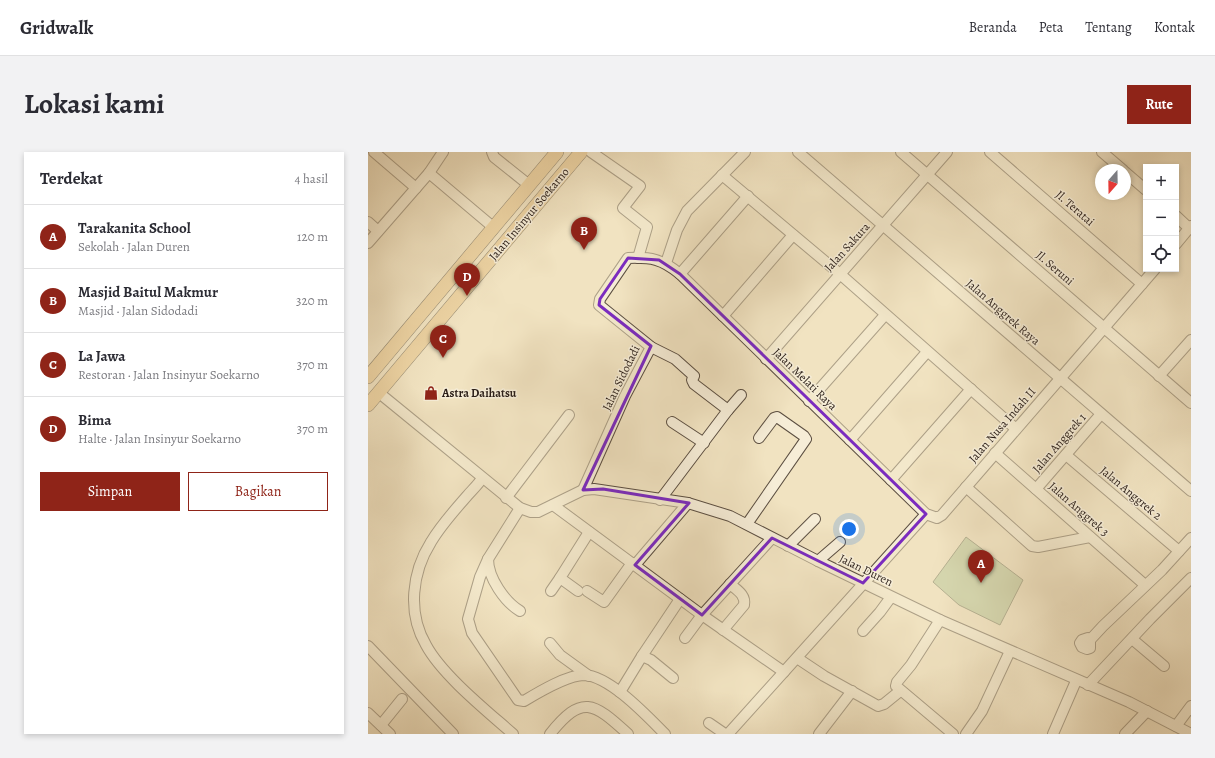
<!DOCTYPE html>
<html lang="id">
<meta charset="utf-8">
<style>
:root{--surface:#fff;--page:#f2f2f3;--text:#2b2b33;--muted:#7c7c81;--line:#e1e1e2;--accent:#8f2418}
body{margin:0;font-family:Alegreya,serif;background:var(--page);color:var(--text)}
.controls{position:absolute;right:12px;top:12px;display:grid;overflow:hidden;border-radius:0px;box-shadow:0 2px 6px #0003}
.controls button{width:36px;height:36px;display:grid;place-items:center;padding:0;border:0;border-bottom:1px solid var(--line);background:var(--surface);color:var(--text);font:20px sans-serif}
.compass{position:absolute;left:727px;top:12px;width:36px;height:36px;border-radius:50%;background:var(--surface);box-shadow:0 2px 6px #0003;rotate:200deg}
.you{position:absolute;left:481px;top:377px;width:14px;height:14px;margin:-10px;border:3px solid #fff;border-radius:50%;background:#1a73e8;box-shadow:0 0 0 6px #1a73e833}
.badge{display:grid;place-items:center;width:26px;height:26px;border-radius:50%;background:var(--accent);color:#fff;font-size:13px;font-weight:700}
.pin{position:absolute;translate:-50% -33px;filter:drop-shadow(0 1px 2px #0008)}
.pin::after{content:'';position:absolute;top:21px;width:14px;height:12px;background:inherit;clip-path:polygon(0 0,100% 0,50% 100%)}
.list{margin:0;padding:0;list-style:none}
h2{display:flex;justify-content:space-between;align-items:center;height:52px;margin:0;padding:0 16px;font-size:17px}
h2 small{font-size:13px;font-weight:400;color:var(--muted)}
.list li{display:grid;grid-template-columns:26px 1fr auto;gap:12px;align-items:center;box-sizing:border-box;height:64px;padding:0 16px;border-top:1px solid var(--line)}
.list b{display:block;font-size:15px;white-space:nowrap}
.list p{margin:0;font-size:13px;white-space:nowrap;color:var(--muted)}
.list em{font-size:13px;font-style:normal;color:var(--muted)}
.actions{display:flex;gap:8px;padding:12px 16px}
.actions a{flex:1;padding:9px 0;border:1px solid var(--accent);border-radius:0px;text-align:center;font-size:14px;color:var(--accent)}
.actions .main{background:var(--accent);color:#fff}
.icon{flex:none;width:22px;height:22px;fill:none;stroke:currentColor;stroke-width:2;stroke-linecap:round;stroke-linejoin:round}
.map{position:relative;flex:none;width:823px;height:582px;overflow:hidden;border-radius:0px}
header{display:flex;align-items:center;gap:24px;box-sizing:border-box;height:56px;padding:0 20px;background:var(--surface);border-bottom:1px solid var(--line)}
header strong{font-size:19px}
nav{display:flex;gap:22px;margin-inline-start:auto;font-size:14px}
.intro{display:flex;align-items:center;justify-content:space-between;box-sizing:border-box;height:96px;padding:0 24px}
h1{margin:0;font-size:28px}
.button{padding:10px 18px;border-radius:0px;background:var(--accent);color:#fff;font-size:14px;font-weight:700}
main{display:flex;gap:24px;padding:0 24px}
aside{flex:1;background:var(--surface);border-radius:0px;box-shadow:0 2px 6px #0003}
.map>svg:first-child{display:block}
.green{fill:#b4c597;stroke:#6f7258}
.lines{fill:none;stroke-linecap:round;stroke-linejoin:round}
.minor-casing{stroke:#5c4f42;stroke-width:12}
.major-casing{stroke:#2a1e18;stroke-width:14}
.minor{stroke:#f6edd7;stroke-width:10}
.major{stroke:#e8c280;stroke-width:13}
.marked{fill:none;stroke:#7b2cbf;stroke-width:3;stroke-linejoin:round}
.labels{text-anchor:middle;stroke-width:3;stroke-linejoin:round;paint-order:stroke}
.street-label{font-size:12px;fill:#2a1e18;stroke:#f6edd7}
.poi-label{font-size:12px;font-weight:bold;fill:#2a1e18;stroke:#f6edd7;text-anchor:start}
</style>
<header>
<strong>Gridwalk</strong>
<nav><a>Beranda</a><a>Peta</a><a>Tentang</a><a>Kontak</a></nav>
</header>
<div class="intro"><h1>Lokasi kami</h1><a class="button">Rute</a></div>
<main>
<aside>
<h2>Terdekat<small>4 hasil</small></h2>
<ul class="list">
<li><span class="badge">A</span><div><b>Tarakanita School</b><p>Sekolah · Jalan Duren</p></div><em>120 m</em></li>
<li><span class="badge">B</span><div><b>Masjid Baitul Makmur</b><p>Masjid · Jalan Sidodadi</p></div><em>320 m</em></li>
<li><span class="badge">C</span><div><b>La Jawa</b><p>Restoran · Jalan Insinyur Soekarno</p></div><em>370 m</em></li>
<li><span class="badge">D</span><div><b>Bima</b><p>Halte · Jalan Insinyur Soekarno</p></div><em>370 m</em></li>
</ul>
<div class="actions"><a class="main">Simpan</a><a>Bagikan</a></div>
</aside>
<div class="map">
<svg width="823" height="582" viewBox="0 0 823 582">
<rect width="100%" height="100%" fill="#f1e3c1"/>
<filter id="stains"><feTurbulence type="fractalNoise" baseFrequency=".005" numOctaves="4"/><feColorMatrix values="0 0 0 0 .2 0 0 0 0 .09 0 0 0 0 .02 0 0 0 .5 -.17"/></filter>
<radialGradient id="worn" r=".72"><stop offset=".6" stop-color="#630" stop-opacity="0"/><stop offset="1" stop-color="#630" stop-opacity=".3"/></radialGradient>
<polygon class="green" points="598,385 655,428 632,473 591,453 565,430"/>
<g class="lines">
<defs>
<g id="minor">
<polyline points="6,0 48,36"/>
<polyline points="124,0 126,5 161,33"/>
<polyline points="223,0 272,34 255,56 279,75 270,106"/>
<polyline points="430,0 823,339"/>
<polyline points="533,0 823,251"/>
<polyline points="622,0 774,132"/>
<polyline points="734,0 755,18"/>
<polyline points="757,20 778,38"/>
<polyline points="61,21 75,0"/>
<polyline points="354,23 472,122 648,277"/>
<polyline points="808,64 821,76"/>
<polyline points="0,70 10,79"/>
<polyline points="0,91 61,21 125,75"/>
<polyline points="808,92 823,74"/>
<polyline points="298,111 309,78 319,59 377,0"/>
<polyline points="312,122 380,44"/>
<polyline points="355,164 425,83"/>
<polyline points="283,195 307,207 326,224 324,228 326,232 360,258 292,348"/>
<polyline points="398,207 579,0"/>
<polyline points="791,224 823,188"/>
<polyline points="10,240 152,356 163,360 170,360 215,338 226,337 320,351 362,364 450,409 572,468 761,550 823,582"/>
<polyline points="441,249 517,163"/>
<polyline points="360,258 373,243"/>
<polyline points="304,270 336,291"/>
<polyline points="482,288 559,200"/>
<polyline points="627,301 777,433"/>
<polyline points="698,303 811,399"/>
<path d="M 114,326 C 111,332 103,339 99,344 C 86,359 73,373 63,390 C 44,420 39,461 58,493 C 74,523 119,559 145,582"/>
<polyline points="523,328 603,237"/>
<polyline points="598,335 664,394 670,395 722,385"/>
<polyline points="668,337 733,262"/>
<path d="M 215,338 L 257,244 L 283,195 L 231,153 L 232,147 L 260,106 C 283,105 294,107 312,122 L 558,362 L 569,366 L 574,363 L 787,117"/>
<polyline points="138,346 201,263"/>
<polyline points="185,353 334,463 416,520"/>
<path d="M 152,356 L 120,407 L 112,425 L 100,467 L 104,481 L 150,548 L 156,549 C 171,540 199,523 216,523 C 242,524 279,564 297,582"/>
<polyline points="379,372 438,287 436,284 409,265 406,266 391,286"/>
<polyline points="420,394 447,367"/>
<path d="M 120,407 C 120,426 137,450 152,459"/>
<polyline points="450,409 472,390"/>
<polyline points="267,413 320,351"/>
<polyline points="183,439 192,426"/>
<polyline points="210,439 192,426 221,380"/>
<polyline points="219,439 236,450 264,411"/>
<polyline points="572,468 543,513 529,530 528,534 585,582"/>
<path d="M 355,478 L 376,453 C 378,443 369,438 362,432"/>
<polyline points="495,479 512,460 523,445"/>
<polyline points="317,486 334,463 404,386"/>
<polyline points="764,487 796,514"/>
<polyline points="722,488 720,486 714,488 712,491 714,495 719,497 722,496 722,488 735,474 794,418 823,386"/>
<polyline points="182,491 192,503 221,524"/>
<polyline points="0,494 85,582"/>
<polyline points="274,504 312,447"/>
<polyline points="429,506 456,524 510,554 516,552 532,539"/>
<polyline points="720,533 782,467 823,426"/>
<polyline points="252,540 274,504 283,508 305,526"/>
<polyline points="0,561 22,582"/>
<polyline points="341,571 357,582"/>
<polyline points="13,573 34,547"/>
<polyline points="808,574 823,554"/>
<path d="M 182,582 C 214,542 225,550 260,582"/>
<polyline points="360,582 558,362"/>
<polyline points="451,582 484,539"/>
<polyline points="598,582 614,559 642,499"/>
<polyline points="685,582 708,529"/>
<polyline points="757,582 779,559"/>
</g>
<g id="major">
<polyline points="0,225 189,0"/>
<polyline points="0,253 213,0"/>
</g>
</defs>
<use href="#minor" class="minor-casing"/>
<use href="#major" class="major-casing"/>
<use href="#minor" class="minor"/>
<use href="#major" class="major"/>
</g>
<path d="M0 0H823V582H0ZM 260,106 L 291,108 L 312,122 L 558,362 L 495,431 L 404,386 L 334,463 L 267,413 L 321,351 L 235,337 L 215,338 L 283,194 L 231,153 L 232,147 Z" fill="#f1e3c1" fill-opacity=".55" fill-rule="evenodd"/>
<path class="marked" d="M 260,106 L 291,108 L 312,122 L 558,362 L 495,431 L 404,386 L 334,463 L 267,413 L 321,351 L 235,337 L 215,338 L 283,194 L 231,153 L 232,147 Z"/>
<defs>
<symbol id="shop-bare" viewBox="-9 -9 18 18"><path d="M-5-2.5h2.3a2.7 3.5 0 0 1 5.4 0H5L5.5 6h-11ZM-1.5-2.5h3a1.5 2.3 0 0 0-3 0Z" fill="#8f2418" stroke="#f6edd7" stroke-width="2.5" paint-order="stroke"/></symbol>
</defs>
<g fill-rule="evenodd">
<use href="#shop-bare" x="53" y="231" width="20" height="20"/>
</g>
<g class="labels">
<g class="street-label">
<text transform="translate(707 56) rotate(41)" y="4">Jl. Teratai</text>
<text transform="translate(161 62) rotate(-50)" y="4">Jalan Insinyur Soekarno</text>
<text transform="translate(479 95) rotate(-48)" y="4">Jalan Sakura</text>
<text transform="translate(687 116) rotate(41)" y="4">Jl. Seruni</text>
<text transform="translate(635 160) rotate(41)" y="4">Jalan Anggrek Raya</text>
<text transform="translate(253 226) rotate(-64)" y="4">Jalan Sidodadi</text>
<text transform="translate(437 227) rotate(44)" y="4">Jalan Melati Raya</text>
<text transform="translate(634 273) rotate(-49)" y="4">Jalan Nusa Indah II</text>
<text transform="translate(691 291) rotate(-49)" y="4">Jalan Anggrek 1</text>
<text transform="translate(763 341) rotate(40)" y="4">Jalan Anggrek 2</text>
<text transform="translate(711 357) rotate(41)" y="4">Jalan Anggrek 3</text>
<text transform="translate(498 418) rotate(26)" y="4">Jalan Duren</text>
</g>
<g class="poi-label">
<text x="74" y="245">Astra Daihatsu</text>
</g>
</g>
<rect width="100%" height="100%" filter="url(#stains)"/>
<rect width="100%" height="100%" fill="url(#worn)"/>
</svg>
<div class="controls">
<button>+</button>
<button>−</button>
<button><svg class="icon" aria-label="locate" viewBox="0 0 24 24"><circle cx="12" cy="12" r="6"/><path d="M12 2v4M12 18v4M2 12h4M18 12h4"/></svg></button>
</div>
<svg class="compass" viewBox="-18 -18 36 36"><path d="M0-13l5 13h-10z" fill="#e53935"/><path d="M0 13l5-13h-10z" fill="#7c7c81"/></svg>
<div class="you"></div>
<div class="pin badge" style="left:613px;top:431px">A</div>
<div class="pin badge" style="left:216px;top:98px">B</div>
<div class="pin badge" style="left:75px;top:206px">C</div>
<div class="pin badge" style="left:99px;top:144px">D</div>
</div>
</main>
